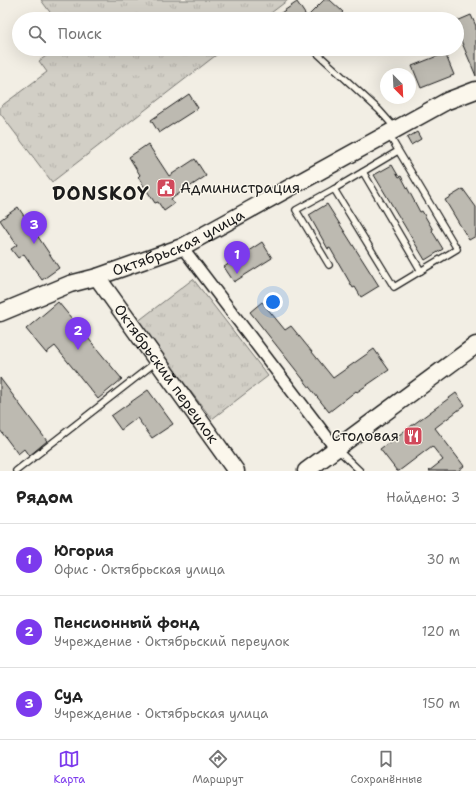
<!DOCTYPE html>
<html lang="ru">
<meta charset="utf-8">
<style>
:root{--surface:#fff;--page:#f6f6f6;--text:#222;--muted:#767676;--line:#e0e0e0;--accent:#7c3aed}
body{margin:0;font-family:"Shantell Sans",sans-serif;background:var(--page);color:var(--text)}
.compass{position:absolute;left:380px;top:68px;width:36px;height:36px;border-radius:50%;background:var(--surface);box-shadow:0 4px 16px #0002;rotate:156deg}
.you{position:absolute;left:273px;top:302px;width:14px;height:14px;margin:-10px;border:3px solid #fff;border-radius:50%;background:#1a73e8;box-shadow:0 0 0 6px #1a73e833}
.badge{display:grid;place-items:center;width:26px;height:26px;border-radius:50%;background:var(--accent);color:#fff;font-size:13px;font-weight:700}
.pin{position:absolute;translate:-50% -33px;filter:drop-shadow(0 1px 2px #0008)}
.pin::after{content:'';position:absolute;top:21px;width:14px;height:12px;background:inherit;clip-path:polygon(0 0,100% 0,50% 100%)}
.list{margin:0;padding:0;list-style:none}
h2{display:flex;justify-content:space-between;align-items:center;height:52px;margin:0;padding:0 16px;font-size:17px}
h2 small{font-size:13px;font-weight:400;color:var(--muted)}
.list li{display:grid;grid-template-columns:26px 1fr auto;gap:12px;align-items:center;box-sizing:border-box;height:72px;padding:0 16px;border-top:1px solid var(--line)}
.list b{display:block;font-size:15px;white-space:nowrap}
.list p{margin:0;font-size:13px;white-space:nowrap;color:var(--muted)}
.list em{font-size:13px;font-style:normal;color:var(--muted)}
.icon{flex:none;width:22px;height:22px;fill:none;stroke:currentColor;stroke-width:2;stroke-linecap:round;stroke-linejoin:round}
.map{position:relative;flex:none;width:476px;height:471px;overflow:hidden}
.search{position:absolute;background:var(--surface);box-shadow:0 4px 16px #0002;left:12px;right:12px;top:12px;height:44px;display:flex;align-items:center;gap:10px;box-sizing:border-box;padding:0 14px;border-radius:22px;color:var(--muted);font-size:15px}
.sheet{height:268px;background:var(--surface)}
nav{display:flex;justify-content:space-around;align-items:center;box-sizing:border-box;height:56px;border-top:1px solid var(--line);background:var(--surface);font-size:11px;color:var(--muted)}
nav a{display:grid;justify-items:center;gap:2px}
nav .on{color:var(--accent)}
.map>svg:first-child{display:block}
.park{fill:url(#park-tufts);stroke:#777671}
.building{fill:#bdbab1;stroke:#1c1c1c}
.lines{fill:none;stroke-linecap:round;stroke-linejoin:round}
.service-casing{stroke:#1c1c1c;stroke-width:8}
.minor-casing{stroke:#1c1c1c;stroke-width:14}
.secondary-casing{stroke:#1c1c1c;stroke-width:19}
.service{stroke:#fbf7ec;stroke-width:5.5}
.minor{stroke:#fbf7ec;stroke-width:11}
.secondary{stroke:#fbf7ec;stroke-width:16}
.labels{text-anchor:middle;stroke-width:3;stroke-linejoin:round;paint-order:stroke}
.poi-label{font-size:15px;fill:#1c1c1c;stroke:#fbf7ec;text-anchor:start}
.street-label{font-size:15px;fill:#1c1c1c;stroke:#fbf7ec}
.district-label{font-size:19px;font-weight:bold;letter-spacing:1px;fill:#1c1c1c;stroke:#fbf7ec}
</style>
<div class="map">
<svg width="476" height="471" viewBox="0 0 476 471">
<defs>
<pattern id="park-tufts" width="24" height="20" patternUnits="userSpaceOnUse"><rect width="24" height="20" fill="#d2cfc6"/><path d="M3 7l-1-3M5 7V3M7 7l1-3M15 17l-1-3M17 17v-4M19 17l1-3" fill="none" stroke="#b4b1aa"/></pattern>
</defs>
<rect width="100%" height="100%" fill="#f2eee4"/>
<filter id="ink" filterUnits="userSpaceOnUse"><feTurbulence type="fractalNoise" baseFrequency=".025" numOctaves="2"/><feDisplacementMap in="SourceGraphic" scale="8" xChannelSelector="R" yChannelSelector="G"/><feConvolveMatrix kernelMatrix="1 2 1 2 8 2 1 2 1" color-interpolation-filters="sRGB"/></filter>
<g filter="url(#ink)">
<g class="park">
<polygon points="41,0 288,0 263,19 55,19"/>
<polygon points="56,49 224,49 52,182 0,113 0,107 47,72 39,61"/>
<polygon points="193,279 268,376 212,419 137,322"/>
</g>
<g class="building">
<polygon points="324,0 330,0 343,12 336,19 272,19 297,2 307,17"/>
<polygon points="471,15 476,26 476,76 457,31 457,21"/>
<polygon points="445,53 454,75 421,88 412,66"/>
<polygon points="189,94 198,108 159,133 151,120"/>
<polygon points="417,132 421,139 411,145 407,138"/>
<polygon points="148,144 169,176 195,159 206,176 171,199 174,204 164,211 158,202 155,203 138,177 140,175 129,157"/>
<polygon points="392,165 399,177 401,176 420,212 422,211 433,230 432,231 443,249 425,260 374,175"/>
<polygon points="463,189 476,207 476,236 469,240 445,200"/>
<polygon points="327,204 379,286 361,297 355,287 353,288 330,248 328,249 309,215"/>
<polygon points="18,207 59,268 42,280 24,254 18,258 11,249 17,245 0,220"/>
<polygon points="262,242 272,258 234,282 224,267"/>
<polygon points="58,302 122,379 98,399 55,346 46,353 26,329"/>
<polygon points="262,302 285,330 291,326 333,378 374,349 389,370 357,392 356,391 329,412 250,312"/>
<polygon points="0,378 47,441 29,456 24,449 18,454 0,430"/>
<polygon points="148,390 173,424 152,438 137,418 121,430 111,416"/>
<polygon points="456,393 465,405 435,428 464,466 458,471 429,471 443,460 432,446 399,471 397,471 380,449"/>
</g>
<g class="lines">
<defs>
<g id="service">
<polyline points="317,53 379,110 395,128"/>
<polyline points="389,135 457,249 394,287 334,189 398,151"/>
<polyline points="363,172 421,271"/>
<polyline points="329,265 296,210 334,189"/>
<polyline points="338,450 360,471"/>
<polyline points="16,471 156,362"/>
</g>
<polyline id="minor" points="182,247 336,449"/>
<g id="secondary">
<path id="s1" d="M 97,277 L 236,471"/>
<path id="s2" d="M 0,313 L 70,284 L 97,277 L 182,247 L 447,101 L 476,90"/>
<polyline points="306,471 476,345"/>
</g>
</defs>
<use href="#service" class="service-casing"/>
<use href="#minor" class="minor-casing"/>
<use href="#secondary" class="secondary-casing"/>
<use href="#service" class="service"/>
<use href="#minor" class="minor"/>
<use href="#secondary" class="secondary"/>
</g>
</g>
<defs>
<symbol id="civic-square" viewBox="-11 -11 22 22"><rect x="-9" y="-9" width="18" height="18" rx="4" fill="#d1495b" stroke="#fbf7ec"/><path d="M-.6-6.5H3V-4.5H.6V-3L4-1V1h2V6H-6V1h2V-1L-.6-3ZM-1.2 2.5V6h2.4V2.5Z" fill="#fff"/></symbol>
<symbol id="restaurant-square" viewBox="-11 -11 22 22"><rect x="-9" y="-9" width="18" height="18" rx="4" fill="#d1495b" stroke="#fbf7ec"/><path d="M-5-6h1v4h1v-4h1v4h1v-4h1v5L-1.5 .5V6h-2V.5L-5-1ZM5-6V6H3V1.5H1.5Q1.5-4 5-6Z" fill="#fff"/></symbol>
</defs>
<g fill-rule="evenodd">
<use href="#civic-square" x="155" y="177" width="22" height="22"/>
<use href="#restaurant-square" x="402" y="425" width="22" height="22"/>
</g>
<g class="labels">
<g class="poi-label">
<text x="180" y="193">Администрация</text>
<text x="399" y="441" text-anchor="end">Столовая</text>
</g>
<g class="street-label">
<text dy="5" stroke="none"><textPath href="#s2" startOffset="192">Октябрьская улица</textPath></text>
<text dy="5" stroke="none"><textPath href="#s1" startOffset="119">Октябрьский переулок</textPath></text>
</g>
<g class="district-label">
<text x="101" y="200">DONSKOY</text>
</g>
</g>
</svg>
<svg class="compass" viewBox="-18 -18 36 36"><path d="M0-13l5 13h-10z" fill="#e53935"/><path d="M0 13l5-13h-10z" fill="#767676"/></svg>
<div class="you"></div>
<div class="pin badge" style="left:237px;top:274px">1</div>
<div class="pin badge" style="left:78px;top:350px">2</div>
<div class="pin badge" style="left:34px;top:244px">3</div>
<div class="search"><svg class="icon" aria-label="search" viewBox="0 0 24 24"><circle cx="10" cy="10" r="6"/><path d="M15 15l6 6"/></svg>Поиск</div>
</div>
<section class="sheet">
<h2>Рядом<small>Найдено: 3</small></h2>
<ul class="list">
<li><span class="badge">1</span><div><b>Югория</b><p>Офис · Октябрьская улица</p></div><em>30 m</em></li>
<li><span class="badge">2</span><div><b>Пенсионный фонд</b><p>Учреждение · Октябрьский переулок</p></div><em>120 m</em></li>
<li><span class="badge">3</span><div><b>Суд</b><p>Учреждение · Октябрьская улица</p></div><em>150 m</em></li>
</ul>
</section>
<nav>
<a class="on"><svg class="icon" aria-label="map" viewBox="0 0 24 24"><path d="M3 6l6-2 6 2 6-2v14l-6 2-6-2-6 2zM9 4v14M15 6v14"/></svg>Карта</a>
<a><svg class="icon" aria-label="directions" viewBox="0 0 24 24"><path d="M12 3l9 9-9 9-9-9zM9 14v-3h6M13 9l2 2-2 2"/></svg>Маршрут</a>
<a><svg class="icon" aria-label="saved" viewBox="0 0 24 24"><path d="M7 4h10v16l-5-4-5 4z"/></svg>Сохранённые</a>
</nav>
